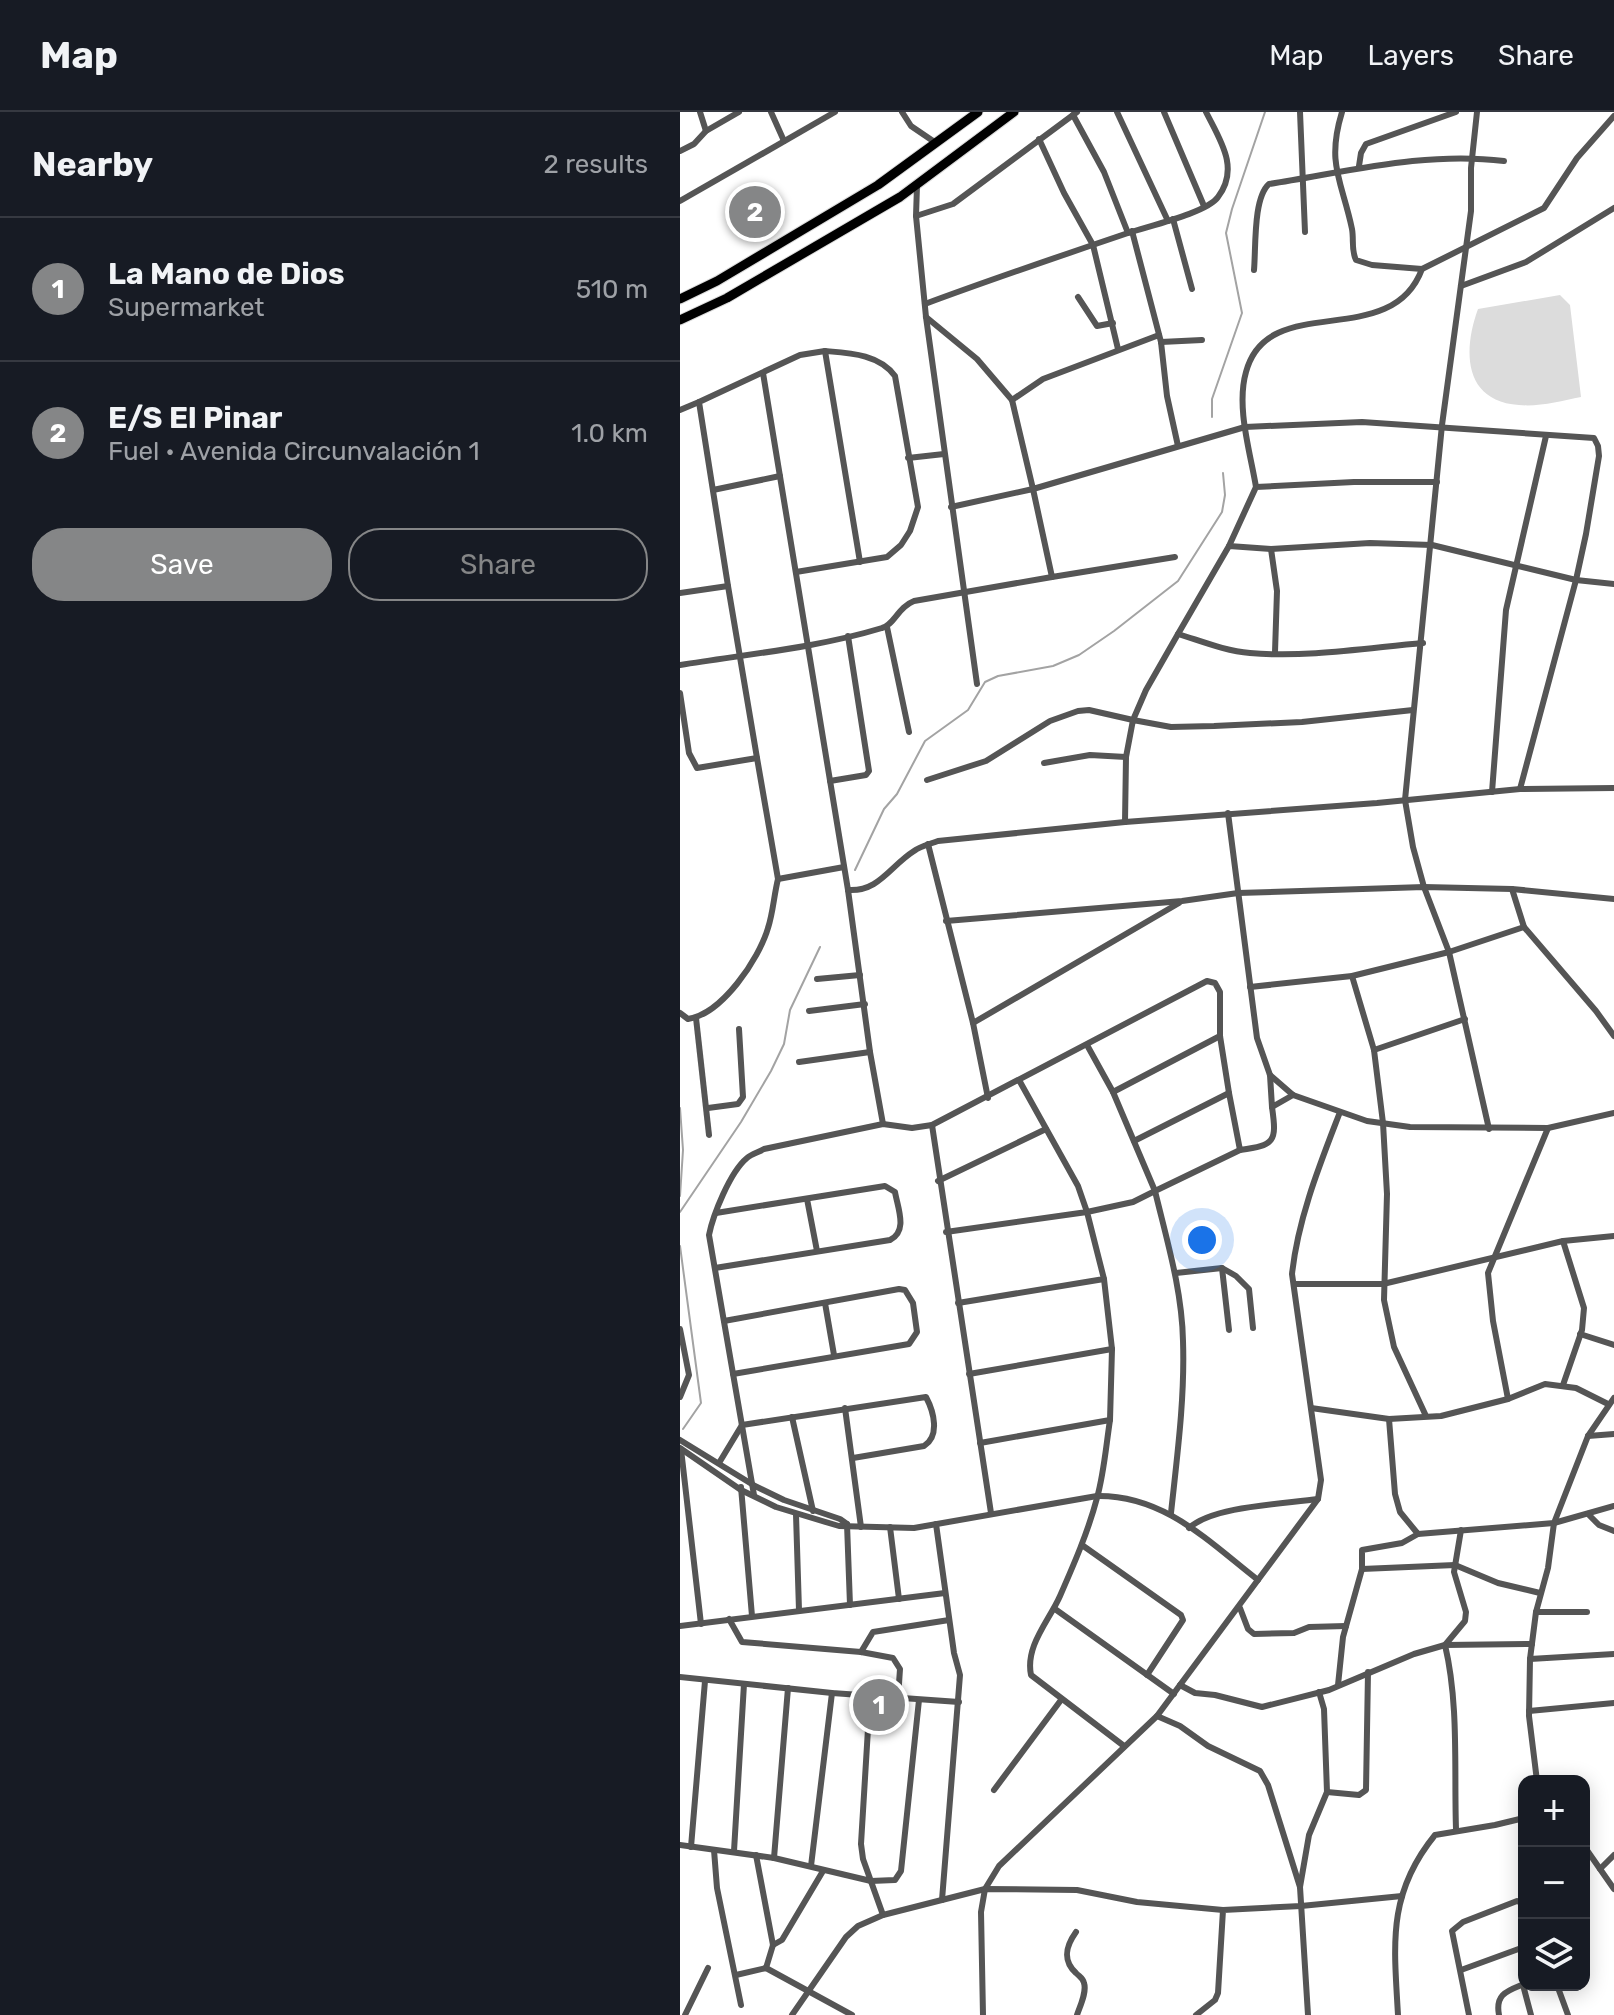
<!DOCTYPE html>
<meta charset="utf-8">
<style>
:root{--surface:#171b24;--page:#20242c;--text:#f1f3f6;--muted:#9ea1a6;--line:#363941;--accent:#858687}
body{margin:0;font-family:Rubik,sans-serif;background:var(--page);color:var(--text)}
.controls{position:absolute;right:24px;bottom:24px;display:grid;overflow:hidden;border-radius:16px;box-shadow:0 4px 20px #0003}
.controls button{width:72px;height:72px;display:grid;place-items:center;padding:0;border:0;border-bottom:2px solid var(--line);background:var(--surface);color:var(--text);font:40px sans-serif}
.you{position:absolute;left:522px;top:1128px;width:28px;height:28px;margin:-20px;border:6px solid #fff;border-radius:50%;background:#1a73e8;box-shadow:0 0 0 12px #1a73e833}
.badge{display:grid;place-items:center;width:52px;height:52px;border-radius:50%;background:var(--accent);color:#fff;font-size:26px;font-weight:700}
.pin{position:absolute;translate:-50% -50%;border:4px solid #fff;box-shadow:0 2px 8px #0006}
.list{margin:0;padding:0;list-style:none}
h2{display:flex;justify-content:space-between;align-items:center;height:104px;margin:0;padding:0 32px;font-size:34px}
h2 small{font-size:26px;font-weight:400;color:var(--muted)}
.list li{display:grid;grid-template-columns:52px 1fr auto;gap:24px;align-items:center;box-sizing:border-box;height:144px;padding:0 32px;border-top:2px solid var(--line)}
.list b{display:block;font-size:30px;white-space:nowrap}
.list p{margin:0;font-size:26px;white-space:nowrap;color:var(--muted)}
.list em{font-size:26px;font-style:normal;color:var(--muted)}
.actions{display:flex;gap:16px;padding:24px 32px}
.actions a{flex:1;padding:18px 0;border:2px solid var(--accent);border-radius:32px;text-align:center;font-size:28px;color:var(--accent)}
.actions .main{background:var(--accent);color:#fff}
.icon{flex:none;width:44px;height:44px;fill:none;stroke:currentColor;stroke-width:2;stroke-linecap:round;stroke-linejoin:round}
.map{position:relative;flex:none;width:934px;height:1903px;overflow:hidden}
header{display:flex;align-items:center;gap:48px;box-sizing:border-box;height:112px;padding:0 40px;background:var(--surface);border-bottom:2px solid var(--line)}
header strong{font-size:38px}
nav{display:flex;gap:44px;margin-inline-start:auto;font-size:28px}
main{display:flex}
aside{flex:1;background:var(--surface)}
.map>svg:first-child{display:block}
.green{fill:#dcdcdc}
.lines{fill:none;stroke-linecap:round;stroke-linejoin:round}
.stream{stroke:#a3a3a3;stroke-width:2}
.primary-casing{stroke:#dbdbdb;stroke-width:11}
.street{stroke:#555;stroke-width:6}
.primary{stroke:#000;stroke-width:9}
</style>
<header>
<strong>Map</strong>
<nav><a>Map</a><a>Layers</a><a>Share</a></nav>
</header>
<main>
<aside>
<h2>Nearby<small>2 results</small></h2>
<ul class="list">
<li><span class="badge">1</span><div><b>La Mano de Dios</b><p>Supermarket</p></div><em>510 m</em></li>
<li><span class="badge">2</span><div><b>E/S El Pinar</b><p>Fuel · Avenida Circunvalación 1</p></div><em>1.0 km</em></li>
</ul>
<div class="actions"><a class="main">Save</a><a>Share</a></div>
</aside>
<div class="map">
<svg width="934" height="1903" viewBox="0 0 934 1903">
<rect width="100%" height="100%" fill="#fff"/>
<path class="green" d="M 880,183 L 890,193 L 901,285 C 881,289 859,295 839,293 C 783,289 783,238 798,197 Z"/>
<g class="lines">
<g class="stream">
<polyline points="532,305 532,287 562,201 546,121 552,97 585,0"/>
<polyline points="175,758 204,697 217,682 245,629 288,598 305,570 318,564 373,554 399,543 434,519 498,469 542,400 545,383 543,361"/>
<polyline points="0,996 3,1038 0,1084"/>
<polyline points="0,1100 61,1010 91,959 104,932 110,898 140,835"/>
<polyline points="0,1134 21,1291 3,1317"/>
</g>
<defs>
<g id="primary">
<polyline points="0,187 37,169 198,73 298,0"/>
<polyline points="0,208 47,186 220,85 334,0"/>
</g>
</defs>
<use href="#primary" class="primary-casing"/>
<g class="street">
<polyline points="20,0 26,19"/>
<polyline points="91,0 104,29"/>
<polyline points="222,0 231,14 256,31"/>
<polyline points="437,0 488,109"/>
<polyline points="484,0 524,94"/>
<polyline points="620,0 625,120"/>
<path d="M 662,0 C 646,52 662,69 672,117 C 674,128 671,138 676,148 L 692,153 L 742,157"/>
<polyline points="797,0 791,56 791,99 762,313 725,688 733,735 744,775 769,840 809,1017"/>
<polyline points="393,3 424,60 448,121"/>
<polyline points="359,27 384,81 413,133 438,237"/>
<polyline points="0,39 14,32 26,19 59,0"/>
<polyline points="679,54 681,41 686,32 776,0"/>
<polyline points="237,74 236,104 246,205 297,572"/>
<polyline points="0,89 155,0"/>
<polyline points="236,104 273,92 397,0"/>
<polyline points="493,107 512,177"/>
<polyline points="452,119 481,230 487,284 498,334"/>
<path d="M 574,158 C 576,136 573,86 589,72 C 667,60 745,39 824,49"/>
<polyline points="781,174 846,150 934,96"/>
<polyline points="398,185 417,214 433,211"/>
<path d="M 245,192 C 312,167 380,144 448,121 C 468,114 527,101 538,85 C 560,56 540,28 526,0"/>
<polyline points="246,205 297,247 332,288 363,267 479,223"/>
<polyline points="481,230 522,228"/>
<polyline points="83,261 168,778 190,940 203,1012"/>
<polyline points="332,288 353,377 565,315 682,310 914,326 918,334 919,344 906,422 896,468 840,677"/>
<polyline points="0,298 19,290"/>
<polyline points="228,346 264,342"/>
<path d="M 576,375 C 570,339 556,295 566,260 C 588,177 711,241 742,157 L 864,96 L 897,46 L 934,4"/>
<polyline points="33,378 100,364"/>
<polyline points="271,395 353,377 372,465 495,445"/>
<polyline points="549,434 576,375 674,370 757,370"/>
<polyline points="591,437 597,479 595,540"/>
<path d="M 116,460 L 207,445 L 221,433 L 230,419 L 238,395 L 215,264 C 199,242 169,241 145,239"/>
<polyline points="48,474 77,646"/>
<polyline points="0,481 48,474 19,290 120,243 145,239 180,450"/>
<polyline points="207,515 229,620"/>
<polyline points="498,522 549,434 591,437 690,431 752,433 896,468 934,472"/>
<path d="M 0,553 C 68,542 136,536 202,516 C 214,513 218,495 234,489 L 372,465"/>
<polyline points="0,581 9,641 17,656 77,646 98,767 164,755"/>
<polyline points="364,651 410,643 446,645"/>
<path d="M 247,668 L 306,649 L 370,609 L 398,599 L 409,598 L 453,608 L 466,578 L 498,522 C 521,529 545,539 570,541 C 626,546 687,536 743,531"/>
<polyline points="150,669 186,663 189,659 168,524"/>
<polyline points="812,680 826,498 866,324"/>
<polyline points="548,701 577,926 590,963 592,995 613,983"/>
<polyline points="445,710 446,645 453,608 491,615 534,614 622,610 733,598"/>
<polyline points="248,732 293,911 308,986"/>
<polyline points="832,777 844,815 916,899 934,924"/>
<path d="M 168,778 C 199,780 210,754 234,739 C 241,734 250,732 258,729 L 445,710 L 697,691 L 840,677 L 934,676"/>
<polyline points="266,809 502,789 558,781 744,775 832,777 934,787"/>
<polyline points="672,864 694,938 703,1011 707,1082 704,1188 714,1235 746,1304"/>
<polyline points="137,867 180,863"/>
<polyline points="570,875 672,864 769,840 844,815"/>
<polyline points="129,899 185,892"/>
<path d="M 0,901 L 8,907 C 42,902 79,847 88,816 C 93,801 94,783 98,767"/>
<polyline points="16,906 29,1023"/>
<polyline points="293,911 499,791"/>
<polyline points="407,933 433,980"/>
<polyline points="694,938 785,907"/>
<polyline points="119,950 190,940"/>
<polyline points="590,963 613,983 687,1009 730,1015 868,1016 934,1001"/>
<polyline points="28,996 58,992 63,985 59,917"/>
<polyline points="252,1013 311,1401"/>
<path d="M 454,1029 L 549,981 L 560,1038 C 595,1033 597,1030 592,995"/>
<polyline points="258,1069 366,1017"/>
<polyline points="127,1087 137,1139"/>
<polyline points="266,1120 407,1100 398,1074 339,968"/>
<path d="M 35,1156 L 210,1128 C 228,1119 218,1097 215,1080 L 205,1074 L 36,1101"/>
<polyline points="542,1156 549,1218"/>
<polyline points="496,1161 542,1156 556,1164 569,1177 573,1216"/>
<polyline points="614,1172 703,1172 883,1129 934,1124"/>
<polyline points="145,1191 154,1243"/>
<polyline points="278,1191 424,1167 407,1100 453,1090 475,1079 433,980 540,924"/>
<polyline points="44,1209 219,1177 225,1178 233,1191 237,1220 229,1232 53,1262"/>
<polyline points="0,1217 9,1263 0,1285"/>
<polyline points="900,1222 934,1233"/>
<polyline points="289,1262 432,1237 424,1167"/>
<polyline points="883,1273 902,1218 904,1196 883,1129"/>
<polyline points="828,1287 813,1209 808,1161 868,1016"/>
<polyline points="165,1296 181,1415"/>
<polyline points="631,1296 709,1307 761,1304 828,1287 865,1272 896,1276 928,1292"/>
<polyline points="112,1305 133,1399"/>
<polyline points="709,1307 715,1382 720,1400 738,1422 874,1411 934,1394"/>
<path d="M 430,1308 C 426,1334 424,1361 417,1386 C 408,1420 394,1452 380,1484 C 369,1509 345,1534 351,1563 L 444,1634"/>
<path d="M 62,1313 L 246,1285 C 254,1300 260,1324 244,1334 L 173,1346"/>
<polyline points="908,1324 934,1322"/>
<polyline points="0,1328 75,1374 104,1388 160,1407 167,1412"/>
<polyline points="300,1331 430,1308 432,1237"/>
<path d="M 0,1336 L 61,1378 L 96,1395 L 159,1414 L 234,1416 L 417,1384 C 484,1383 528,1429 578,1468"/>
<polyline points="1,1337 21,1512"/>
<polyline points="39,1351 62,1313"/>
<polyline points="61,1375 72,1504"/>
<path d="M 74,1383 L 29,1123 C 33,1103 50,1060 67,1046 C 71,1042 79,1040 84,1037 L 203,1012 L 232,1016 L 252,1013 L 527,869 L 535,871 L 540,880 L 540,924 L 549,981"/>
<path d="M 491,1401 C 497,1345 505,1286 503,1229 C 502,1178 487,1129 475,1079 L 560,1038"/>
<polyline points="116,1402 119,1498"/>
<polyline points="908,1402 919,1413 934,1419"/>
<polyline points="167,1412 170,1493"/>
<polyline points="256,1412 274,1541 280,1563 262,1788"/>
<polyline points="210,1415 219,1487"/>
<path d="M 509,1416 C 533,1394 603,1392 638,1387"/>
<polyline points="402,1433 501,1503 503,1508 467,1563"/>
<polyline points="682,1457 775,1453 818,1471 860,1481"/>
<polyline points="560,1496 568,1517 574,1522 614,1521 629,1515 666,1514"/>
<polyline points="375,1497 494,1582"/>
<polyline points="856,1500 907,1500"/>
<polyline points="49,1507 62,1530 181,1540 213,1546 220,1557 218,1586"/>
<polyline points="0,1514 265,1481"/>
<polyline points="181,1540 193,1520 269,1508"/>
<polyline points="850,1547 934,1542"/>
<polyline points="0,1565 152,1581 279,1590"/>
<polyline points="500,1573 515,1581 535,1583 582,1595 649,1578 734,1542 765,1533 785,1509 786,1500 774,1460 781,1418"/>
<polyline points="658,1573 663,1525 682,1457 682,1438 722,1431 738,1422"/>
<polyline points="190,1584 181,1732 183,1747 203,1803"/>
<polyline points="849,1599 934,1591"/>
<polyline points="477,1604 500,1614 528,1634 580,1659 588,1673 620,1775"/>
<polyline points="857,1669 849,1604 850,1547 856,1500 868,1456 874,1411 908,1324 934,1286"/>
<polyline points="314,1678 381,1588"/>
<polyline points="647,1680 679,1683 686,1678 688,1560"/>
<path d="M 776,1717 C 774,1657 779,1592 765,1533 L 852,1532"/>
<polyline points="0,1733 94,1746 191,1769 215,1768 221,1759 239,1588"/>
<polyline points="904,1734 934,1777"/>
<polyline points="11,1735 25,1569"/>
<polyline points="34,1738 37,1776 61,1893"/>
<polyline points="54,1739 64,1572"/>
<polyline points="76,1743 93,1833 86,1856"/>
<polyline points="94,1746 108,1576"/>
<polyline points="131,1754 152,1581"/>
<polyline points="920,1757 934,1743"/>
<path d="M 396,1820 C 386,1834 382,1848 396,1861 C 400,1865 403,1866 404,1871 C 407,1880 400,1894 397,1903"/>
<polyline points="93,1833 102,1828 143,1759"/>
<polyline points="781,1858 844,1835"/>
<polyline points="56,1863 86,1856 172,1903"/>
<polyline points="843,1873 851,1903"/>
<polyline points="877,1873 888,1903"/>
<polyline points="5,1903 28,1856"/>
<polyline points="112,1903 166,1825 178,1814 203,1803 305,1777 397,1778 457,1790 543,1798"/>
<path d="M 303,1903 L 301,1800 L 305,1777 L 319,1754 L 477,1604 L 638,1387 L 641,1368 L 612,1162 C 618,1106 640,1052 660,1000"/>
<polyline points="516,1903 535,1888 538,1881 543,1798 621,1794 722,1784"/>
<polyline points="628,1903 620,1775 629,1723 647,1680 644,1597 639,1580"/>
<path d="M 718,1903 C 714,1832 707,1782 755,1723 L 815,1713 L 844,1706"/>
<polyline points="789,1903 772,1819 783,1810 837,1789 842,1791 844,1798"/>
<path d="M 819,1903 C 815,1882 827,1879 844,1872"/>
</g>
<use href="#primary" class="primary"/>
</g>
</svg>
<div class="controls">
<button>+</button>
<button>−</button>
<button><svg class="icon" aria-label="layers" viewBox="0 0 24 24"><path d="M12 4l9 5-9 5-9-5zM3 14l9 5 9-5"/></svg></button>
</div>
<div class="you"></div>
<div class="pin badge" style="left:199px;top:1593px">1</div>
<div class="pin badge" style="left:75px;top:100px">2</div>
</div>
</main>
